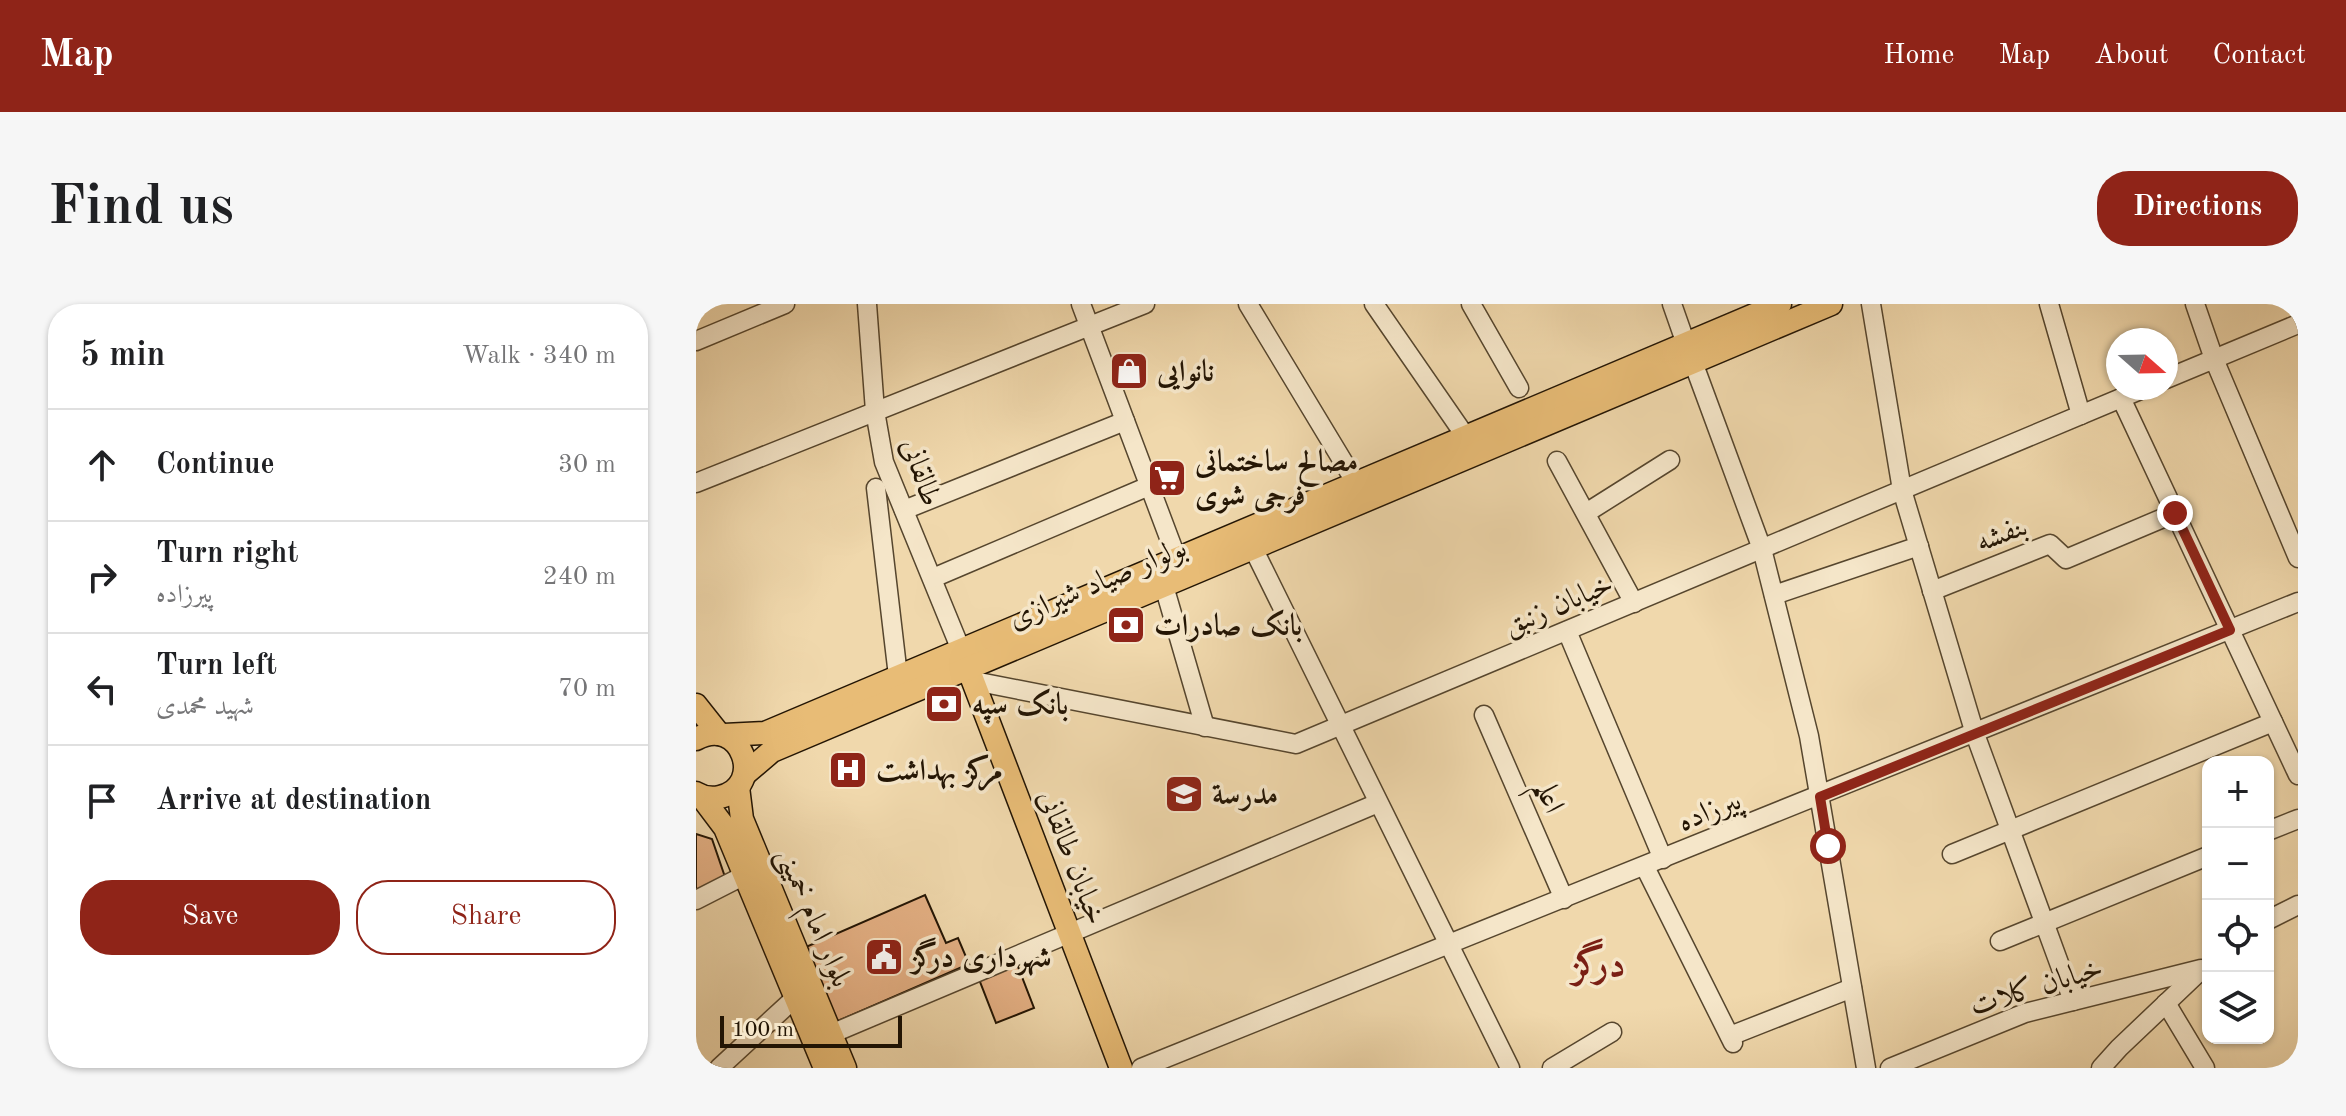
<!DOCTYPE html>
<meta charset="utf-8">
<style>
:root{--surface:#fff;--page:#f6f6f6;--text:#202124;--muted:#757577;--line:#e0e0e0;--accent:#8f2418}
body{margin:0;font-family:"Old Standard TT",Amiri,serif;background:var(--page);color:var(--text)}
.controls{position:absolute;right:24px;bottom:24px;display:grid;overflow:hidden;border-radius:16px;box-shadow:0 2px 6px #0004}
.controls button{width:72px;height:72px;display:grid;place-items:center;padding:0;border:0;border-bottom:2px solid var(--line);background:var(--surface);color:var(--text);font:40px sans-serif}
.compass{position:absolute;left:1410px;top:24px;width:72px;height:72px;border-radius:50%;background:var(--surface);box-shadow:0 2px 6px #0004;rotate:110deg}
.scale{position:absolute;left:24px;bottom:20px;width:182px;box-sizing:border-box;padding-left:8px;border:4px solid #231504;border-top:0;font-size:22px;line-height:28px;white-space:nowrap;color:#231504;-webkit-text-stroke:6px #f5e6c9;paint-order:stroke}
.stop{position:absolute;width:24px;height:24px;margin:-18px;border:6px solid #8f2418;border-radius:50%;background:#fff}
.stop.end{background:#8f2418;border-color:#fff;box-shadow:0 2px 8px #0008}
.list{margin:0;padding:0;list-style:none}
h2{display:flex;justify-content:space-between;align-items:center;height:104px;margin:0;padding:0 32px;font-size:34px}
h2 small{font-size:26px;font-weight:400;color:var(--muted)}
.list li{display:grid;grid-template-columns:52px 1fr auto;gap:24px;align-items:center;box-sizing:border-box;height:112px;padding:0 32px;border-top:2px solid var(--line)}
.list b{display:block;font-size:30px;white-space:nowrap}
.list p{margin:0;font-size:26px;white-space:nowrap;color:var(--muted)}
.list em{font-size:26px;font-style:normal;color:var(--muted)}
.actions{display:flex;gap:16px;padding:24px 32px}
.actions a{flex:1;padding:18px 0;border:2px solid var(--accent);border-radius:32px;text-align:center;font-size:28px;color:var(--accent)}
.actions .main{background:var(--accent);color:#fff}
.icon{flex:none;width:44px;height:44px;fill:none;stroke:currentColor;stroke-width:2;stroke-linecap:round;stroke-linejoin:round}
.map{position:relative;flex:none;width:1602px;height:764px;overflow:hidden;border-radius:32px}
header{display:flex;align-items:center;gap:48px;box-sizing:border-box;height:112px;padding:0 40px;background:var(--accent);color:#fff}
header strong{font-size:38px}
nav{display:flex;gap:44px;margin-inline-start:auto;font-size:28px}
.intro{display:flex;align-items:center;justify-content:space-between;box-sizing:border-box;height:192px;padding:0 48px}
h1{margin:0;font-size:56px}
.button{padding:20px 36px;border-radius:32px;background:var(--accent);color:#fff;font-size:28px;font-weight:700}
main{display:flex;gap:48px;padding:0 48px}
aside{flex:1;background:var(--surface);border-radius:32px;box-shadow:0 2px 6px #0004}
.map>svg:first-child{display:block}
.building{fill:#e4b084;stroke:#231504;stroke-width:2}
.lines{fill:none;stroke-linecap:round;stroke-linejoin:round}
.minor-casing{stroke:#56462e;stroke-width:21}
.major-casing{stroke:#231504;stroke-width:25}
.minor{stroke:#f5e6c9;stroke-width:18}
.major{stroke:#e8bc76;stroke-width:22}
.route{stroke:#8f2418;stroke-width:10}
.labels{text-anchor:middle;stroke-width:7;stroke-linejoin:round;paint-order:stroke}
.poi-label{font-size:30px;font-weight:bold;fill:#231504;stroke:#f5e6c9;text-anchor:start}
.street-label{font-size:30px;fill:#231504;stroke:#f5e6c9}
.district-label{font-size:38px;font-weight:bold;fill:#7a1f14;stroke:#f5e6c9}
</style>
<header>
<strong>Map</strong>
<nav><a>Home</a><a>Map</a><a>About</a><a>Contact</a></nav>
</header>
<div class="intro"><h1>Find us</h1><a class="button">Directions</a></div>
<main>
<aside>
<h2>5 min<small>Walk · 340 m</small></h2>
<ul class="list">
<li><svg class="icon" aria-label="ahead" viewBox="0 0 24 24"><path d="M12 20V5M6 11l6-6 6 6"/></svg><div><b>Continue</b></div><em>30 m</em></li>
<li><svg class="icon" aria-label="right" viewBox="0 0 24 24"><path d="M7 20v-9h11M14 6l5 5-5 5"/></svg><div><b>Turn right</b><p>پیرزاده</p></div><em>240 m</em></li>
<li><svg class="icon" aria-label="left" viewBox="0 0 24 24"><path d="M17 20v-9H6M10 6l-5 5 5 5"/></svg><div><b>Turn left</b><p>شهید محمدی</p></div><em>70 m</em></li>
<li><svg class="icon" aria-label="arrive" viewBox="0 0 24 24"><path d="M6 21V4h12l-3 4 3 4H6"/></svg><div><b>Arrive at destination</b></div></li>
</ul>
<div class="actions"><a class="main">Save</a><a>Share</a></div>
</aside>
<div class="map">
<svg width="1602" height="764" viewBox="0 0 1602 764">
<rect width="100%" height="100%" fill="#f0d8ac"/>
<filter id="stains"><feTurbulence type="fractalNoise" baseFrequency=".0025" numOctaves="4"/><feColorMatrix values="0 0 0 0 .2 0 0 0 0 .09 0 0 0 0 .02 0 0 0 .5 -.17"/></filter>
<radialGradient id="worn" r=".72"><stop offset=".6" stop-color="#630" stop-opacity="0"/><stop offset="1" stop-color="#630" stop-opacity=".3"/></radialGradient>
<g class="building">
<polygon points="0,530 16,535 29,573 0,588"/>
<polygon points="229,591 250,639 262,634 273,660 135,720 103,646"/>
<polygon points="319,655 338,704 300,719 281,670"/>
</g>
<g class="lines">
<defs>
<g id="minor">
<polyline points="171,0 179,107 188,158 265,346"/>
<polyline points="385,0 481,255"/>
<polyline points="552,0 660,179"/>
<polyline points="678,0 770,133"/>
<polyline points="775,0 823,84"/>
<polyline points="976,0 990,40"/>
<polyline points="1175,0 1206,186 1279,430 1377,697"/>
<polyline points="1353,0 1385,111"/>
<polyline points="1499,0 1518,55 1602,254"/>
<polyline points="0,37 89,0"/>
<polyline points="997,58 1066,245 1113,432 1170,764"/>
<polyline points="1470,75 1602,20"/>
<polyline points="1425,94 1602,471"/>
<polyline points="861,157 938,299"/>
<polyline points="0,179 449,0"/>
<polyline points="180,184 202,372"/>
<polyline points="208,206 429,117"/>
<polyline points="890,209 974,156"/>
<polyline points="557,244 814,764"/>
<polyline points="237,274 453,182"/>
<polyline points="468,282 509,423"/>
<polyline points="1236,287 1354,240 1370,255 1479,209"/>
<polyline points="1078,291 1223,242"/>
<polyline points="871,327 967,555"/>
<polyline points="278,377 600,440 1449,84"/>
<polyline points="788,411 868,595"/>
<polyline points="1572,527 1602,515"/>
<polyline points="1256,550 1577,418"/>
<polyline points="949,563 1037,739"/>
<polyline points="0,596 49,571"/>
<polyline points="1572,616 1602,601"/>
<polyline points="1304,637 1512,552"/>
<polyline points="1470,699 1509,764"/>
<polyline points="135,730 682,499"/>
<polyline points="1034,732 1156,684"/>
<polyline points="23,764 100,693"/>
<polyline points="445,764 1602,298"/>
<polyline points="856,764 916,728"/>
<polyline points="1194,764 1329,709 1505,665"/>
<polyline points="1405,764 1423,744 1503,668"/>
</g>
<g id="major">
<polyline points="267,351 425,764"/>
<polyline points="0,401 23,430"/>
<polyline points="28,431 69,429 1084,0"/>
<path d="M 0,435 C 45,410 71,482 24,493 C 15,495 8,494 0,489"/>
<polyline points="49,470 76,447 1135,0"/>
<polyline points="42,483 46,515 149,764"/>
<polyline points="5,492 29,524 129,764"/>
</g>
</defs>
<use href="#minor" class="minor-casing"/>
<use href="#major" class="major-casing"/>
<use href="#minor" class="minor"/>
<use href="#major" class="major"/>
</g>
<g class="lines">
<polyline class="route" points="1132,542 1124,493 1534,326 1479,209"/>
</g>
<defs>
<symbol id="shop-square" viewBox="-11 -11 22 22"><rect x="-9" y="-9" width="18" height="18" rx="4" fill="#8f2418" stroke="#f5e6c9"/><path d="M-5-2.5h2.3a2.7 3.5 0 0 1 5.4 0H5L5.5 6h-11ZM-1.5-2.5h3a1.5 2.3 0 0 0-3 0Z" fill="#fff"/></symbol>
<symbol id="supermarket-square" viewBox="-11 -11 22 22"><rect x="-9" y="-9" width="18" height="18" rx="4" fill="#8f2418" stroke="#f5e6c9"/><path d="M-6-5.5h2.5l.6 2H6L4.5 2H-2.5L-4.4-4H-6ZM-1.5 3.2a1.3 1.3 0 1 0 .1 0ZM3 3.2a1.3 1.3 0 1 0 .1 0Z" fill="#fff"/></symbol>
<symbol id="bank-square" viewBox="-11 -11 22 22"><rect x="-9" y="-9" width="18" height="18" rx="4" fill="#8f2418" stroke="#f5e6c9"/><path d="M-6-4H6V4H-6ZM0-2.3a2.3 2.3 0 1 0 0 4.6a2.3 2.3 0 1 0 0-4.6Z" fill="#fff"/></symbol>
<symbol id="hospital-square" viewBox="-11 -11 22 22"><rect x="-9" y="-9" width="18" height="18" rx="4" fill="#8f2418" stroke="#f5e6c9"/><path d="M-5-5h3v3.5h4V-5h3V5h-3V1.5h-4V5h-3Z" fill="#fff"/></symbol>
<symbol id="school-square" viewBox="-11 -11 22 22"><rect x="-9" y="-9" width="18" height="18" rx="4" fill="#8f2418" stroke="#f5e6c9"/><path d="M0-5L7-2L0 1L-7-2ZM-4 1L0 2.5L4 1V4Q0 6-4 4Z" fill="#fff"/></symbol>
<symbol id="civic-square" viewBox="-11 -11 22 22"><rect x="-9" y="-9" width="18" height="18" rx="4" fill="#8f2418" stroke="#f5e6c9"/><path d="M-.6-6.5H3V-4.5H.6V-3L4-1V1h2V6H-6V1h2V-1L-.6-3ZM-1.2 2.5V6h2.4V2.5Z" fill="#fff"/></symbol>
</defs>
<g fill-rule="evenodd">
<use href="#shop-square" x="411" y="45" width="44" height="44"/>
<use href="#supermarket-square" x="449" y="152" width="44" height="44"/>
<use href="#bank-square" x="408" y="299" width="44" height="44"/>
<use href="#bank-square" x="226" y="378" width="44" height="44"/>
<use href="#hospital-square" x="130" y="444" width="44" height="44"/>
<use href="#school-square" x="466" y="468" width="44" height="44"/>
<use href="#civic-square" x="166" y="631" width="44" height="44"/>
</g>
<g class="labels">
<g class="poi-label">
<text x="461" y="77">نانوایی</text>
<text x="499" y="167">مصالح ساختمانی<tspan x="499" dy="34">فرجی شوی</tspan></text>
<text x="458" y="331">بانک صادرات</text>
<text x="276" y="410">بانک سپه</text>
<text x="180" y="476">مرکز بهداشت</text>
<text x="516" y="500">مدرسة</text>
<text x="216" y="663">شهرداری درگز</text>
</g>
<g class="street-label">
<text transform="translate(226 168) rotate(71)" y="10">طالقانی</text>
<text transform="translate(1305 229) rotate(-21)" y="10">بنفشه</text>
<text transform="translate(401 278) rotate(-23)" y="10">بولوار صیاد شیرازی</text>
<text transform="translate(862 300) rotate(-23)" y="10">خیابان زنبق</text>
<text transform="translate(854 492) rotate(67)" y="10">اعلم</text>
<text transform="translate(1013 506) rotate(-22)" y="10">پیرزاده</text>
<text transform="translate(377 553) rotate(69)" y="10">خیابان طالقانی</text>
<text transform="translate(119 613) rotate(67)" y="10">بلوار امام خمینی</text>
<text transform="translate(1340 682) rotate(-17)" y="10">خیابان کلات</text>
</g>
<g class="district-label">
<text x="903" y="672">درگز</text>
</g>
</g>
<rect width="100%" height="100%" filter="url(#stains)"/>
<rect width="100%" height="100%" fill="url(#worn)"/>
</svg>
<div class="controls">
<button>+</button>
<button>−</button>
<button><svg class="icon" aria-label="locate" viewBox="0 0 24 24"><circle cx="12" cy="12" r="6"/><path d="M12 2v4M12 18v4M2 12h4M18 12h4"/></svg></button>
<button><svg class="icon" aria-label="layers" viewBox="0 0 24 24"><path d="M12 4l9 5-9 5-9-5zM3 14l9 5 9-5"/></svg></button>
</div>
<svg class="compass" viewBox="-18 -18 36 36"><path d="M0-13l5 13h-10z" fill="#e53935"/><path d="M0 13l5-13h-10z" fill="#757577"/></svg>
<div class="scale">100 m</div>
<div class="stop" style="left:1132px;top:542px"></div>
<div class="stop end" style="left:1479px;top:209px"></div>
</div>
</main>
